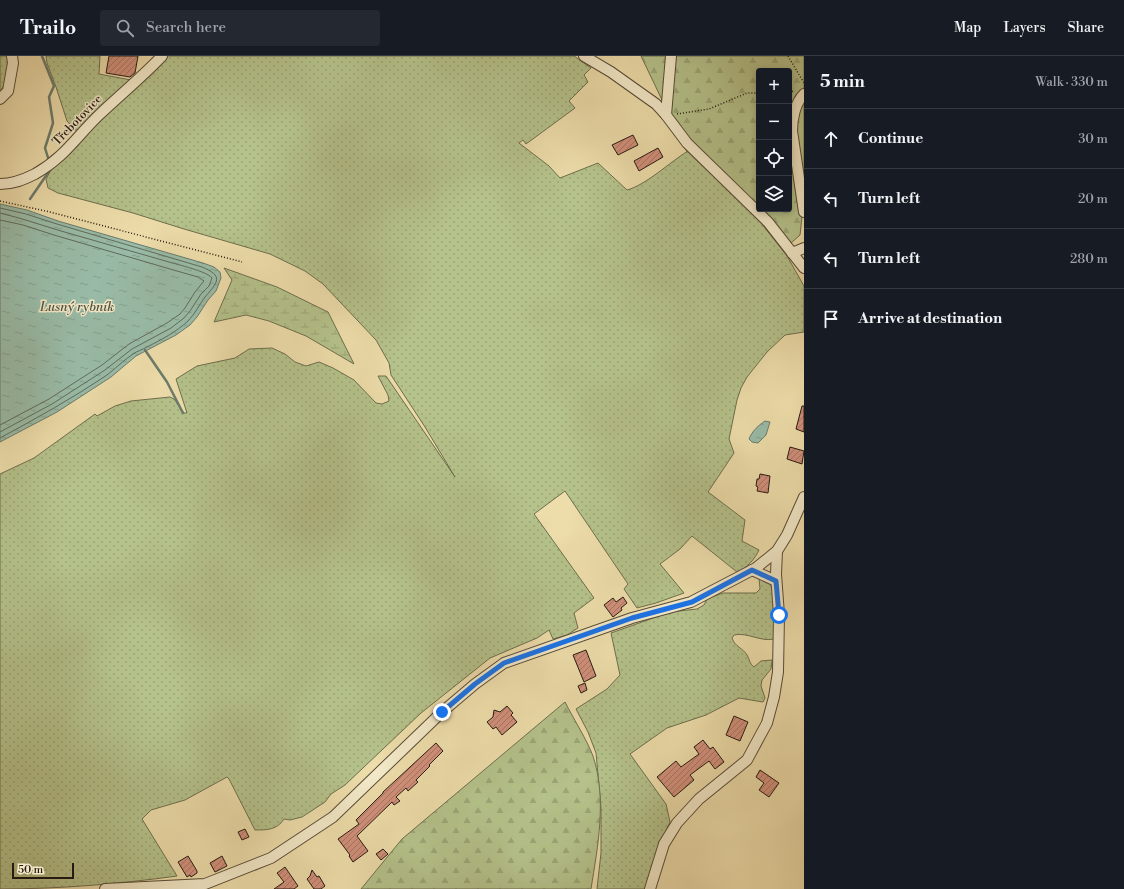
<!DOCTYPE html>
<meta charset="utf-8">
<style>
:root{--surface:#171b24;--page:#242831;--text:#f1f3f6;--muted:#9ea1a6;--line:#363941}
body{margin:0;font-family:"Libre Bodoni",serif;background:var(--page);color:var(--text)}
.controls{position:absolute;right:12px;top:12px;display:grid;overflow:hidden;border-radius:4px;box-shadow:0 2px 6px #0003}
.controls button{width:36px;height:36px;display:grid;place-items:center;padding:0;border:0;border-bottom:1px solid var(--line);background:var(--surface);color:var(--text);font:20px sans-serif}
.scale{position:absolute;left:12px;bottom:10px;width:62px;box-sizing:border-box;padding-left:4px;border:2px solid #261a11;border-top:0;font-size:11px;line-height:14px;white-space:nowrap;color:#261a11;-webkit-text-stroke:3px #f3e9c8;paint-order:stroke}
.stop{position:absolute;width:12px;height:12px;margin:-9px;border:3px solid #1a73e8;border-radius:50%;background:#fff}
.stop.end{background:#1a73e8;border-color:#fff;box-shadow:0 1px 4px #0008}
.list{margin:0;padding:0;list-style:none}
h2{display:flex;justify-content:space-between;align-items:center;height:52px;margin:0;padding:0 16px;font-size:17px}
h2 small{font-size:13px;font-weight:400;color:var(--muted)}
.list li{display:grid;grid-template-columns:26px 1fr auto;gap:12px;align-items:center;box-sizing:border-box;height:60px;padding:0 16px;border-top:1px solid var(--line)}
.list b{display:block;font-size:15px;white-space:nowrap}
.list em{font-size:13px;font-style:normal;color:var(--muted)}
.icon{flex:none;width:22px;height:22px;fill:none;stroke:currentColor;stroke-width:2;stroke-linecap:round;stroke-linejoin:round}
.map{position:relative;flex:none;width:804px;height:833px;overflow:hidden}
header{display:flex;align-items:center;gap:24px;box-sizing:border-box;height:56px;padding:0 20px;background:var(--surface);border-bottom:1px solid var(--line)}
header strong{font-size:19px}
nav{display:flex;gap:22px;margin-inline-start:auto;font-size:14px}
.search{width:280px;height:36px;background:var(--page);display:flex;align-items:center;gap:10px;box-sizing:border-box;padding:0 14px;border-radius:4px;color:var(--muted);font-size:15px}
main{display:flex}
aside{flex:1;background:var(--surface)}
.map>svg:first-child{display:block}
.grass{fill:url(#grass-dots);stroke:#6e6e4e}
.forest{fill:url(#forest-firs);stroke:#6e6e4e;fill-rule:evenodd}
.wetland{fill:url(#wetland-marsh);stroke:#6e6e4e}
.water{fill:url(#water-ripples);stroke:#6b7b6c}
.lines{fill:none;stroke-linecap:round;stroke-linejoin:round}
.shore{stroke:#606b5c;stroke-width:1}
.stream{stroke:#6b7b6c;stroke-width:2.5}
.building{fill:url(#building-hatch);stroke:#261a11}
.minor-casing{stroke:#584b37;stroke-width:12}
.path{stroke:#261a11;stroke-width:1.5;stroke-dasharray:1 2;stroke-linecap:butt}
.minor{stroke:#f3e9c8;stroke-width:10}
.route{stroke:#1a73e8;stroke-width:5}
.labels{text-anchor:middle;stroke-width:3;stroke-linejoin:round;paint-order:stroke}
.street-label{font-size:12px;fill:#261a11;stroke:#f3e9c8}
.water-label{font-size:13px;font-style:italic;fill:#4e5346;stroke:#f3e9c8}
</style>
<header>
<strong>Trailo</strong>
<div class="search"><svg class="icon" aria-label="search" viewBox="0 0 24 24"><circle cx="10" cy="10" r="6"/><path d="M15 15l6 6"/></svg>Search here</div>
<nav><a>Map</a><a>Layers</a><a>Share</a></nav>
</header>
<main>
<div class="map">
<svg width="804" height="833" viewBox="0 0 804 833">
<defs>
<pattern id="grass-dots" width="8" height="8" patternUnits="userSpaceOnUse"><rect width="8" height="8" fill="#b5c28b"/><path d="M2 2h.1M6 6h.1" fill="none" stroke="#9ca677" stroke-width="1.8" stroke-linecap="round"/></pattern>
<pattern id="forest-firs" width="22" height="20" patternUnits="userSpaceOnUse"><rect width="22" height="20" fill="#b5c28b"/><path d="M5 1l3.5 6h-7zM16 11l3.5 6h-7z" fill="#9ca677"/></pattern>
<pattern id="wetland-marsh" width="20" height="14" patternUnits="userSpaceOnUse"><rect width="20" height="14" fill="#b5c28b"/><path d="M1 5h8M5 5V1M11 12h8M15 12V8" fill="none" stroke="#9ca677"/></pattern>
<pattern id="water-ripples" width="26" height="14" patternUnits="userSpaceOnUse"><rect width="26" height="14" fill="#99bca8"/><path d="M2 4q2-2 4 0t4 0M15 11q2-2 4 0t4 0" fill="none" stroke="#84a190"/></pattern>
<pattern id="building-hatch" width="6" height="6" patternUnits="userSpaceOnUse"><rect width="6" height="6" fill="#d1907b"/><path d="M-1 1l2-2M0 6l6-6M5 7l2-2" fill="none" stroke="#a97563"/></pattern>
</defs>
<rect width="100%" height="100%" fill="#edddaa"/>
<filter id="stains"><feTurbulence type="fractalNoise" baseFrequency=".005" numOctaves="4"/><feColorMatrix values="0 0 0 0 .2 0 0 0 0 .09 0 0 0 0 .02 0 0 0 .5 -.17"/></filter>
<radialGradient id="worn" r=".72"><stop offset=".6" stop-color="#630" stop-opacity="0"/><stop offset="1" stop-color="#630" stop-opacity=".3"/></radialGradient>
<g class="grass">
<path d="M 0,0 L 8,0 C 9,16 9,22 0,36 Z"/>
<polygon points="46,0 100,0 99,18 131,24 80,74 75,74 67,65 56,31 47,7"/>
<path d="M 166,0 L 574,0 L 591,12 L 584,19 L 588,26 L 569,45 L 575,52 L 526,88 L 523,84 L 519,87 L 549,110 L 560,122 L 598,107 L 627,134 C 646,129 670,106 688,95 L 761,167 L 787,200 L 804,230 L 804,276 L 785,279 L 767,296 L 747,321 L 741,332 L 737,344 L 729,383 L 734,397 L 708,436 L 745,464 L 742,485 L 759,494 C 755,503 747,512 737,516 L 692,480 L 680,493 L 660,508 L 684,537 L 656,547 L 637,552 L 624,533 L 628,528 L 565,435 L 534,458 L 594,542 L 574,557 L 578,572 L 567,579 L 553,583 L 549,574 L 537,582 L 490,602 L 421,657 L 345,729 L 331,738 L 325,746 L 302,761 L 290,764 L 284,763 C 277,774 267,774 255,774 L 229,723 L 227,721 L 185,744 L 151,754 L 142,763 L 177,820 C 119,828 59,833 0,833 L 0,418 L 34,402 L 95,358 L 97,360 L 115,350 L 131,345 L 170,341 L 174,343 L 184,357 L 187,357 L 176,323 L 197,310 L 235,302 L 249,293 L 272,292 L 285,298 L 295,306 L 306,310 L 319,306 L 333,312 L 354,324 L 376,347 L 382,348 L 389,345 L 388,339 L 378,320 L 386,320 L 455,421 L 425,371 L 391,319 L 389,307 L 376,284 L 323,228 L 305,215 L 270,198 L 184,173 L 133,157 L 58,137 L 48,132 L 46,123 L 51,114 L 66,99 L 104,57 Z"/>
<path d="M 759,522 C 764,524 770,525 773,530 C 778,539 774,571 774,583 C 760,586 748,576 734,579 L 732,582 C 735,591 743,592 747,599 C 750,604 749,607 754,611 L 761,605 L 772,604 L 771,613 L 762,624 L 761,630 L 765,642 L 763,646 L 739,642 L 706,659 L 667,672 L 630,698 L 666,748 L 670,766 L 661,785 L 646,833 L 597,833 L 601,797 L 601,752 L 596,697 L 588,676 L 576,653 L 607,633 L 620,619 L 611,577 L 670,556 L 697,553 L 704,549 L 707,543 L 723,537 L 756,537 L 760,533 Z"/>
</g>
<g class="forest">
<path d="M 641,0 L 804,0 L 804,142 L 800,179 L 790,188 L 732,138 L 688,96 L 687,96 ZM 759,15 L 789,15 L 789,153 L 759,153 Z"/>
<path d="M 565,646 C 573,662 587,684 593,700 C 607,743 598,789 591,833 L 361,833 L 402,783 Z"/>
</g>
<polygon class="wetland" points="224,212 277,231 328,256 354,308 306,280 269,265 246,259 214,266 232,224"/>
<g class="water">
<polygon points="0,148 27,154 58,165 203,207 214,211 220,216 221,222 216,235 208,244 197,261 190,269 176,279 136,300 111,321 57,356 0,386"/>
<path d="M 765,365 L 770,366 L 766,379 L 758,387 L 752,386 L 749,383 C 752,375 759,369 765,365 Z"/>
</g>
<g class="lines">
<g class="shore">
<path d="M 0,152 L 26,158 L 57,168 L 202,211 C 224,220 218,226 205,241 C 199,249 195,258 188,265 C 176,276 161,284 147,291 C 142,294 137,295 133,298 C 124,304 116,312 107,319 C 73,342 37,362 0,382"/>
<path d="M 0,157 C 21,162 41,169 61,175 C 97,185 133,196 169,206 C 179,209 206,215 212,222 L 209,230 L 201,238 L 190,255 L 184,262 L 171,272 L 132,293 L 105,314 L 52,348 L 0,376"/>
<polyline points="0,164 23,169 54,179 170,213 198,221 204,225 195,236 185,252 180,258 167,267 129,288 102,309 49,343 0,369"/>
</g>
<g class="stream">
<polyline points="42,0 54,30 49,41 53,67 45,92 49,105"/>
<polyline points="30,143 50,114"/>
<polyline points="145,294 167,326 183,357"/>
</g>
</g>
<g class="building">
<polygon points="109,0 138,0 135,17 130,21 106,17"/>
<polygon points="633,79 638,89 618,99 612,89"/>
<polygon points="658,92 663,101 639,115 634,105"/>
<polygon points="802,350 804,350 804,376 796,373"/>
<polygon points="790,391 804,395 802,408 787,403"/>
<polygon points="760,418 770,420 768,437 757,435 758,431 756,430 757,423 759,423"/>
<polygon points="623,541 627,547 621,552 622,554 613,561 604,549 613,542 616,546"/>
<polygon points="586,594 596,620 584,626 573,599"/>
<polygon points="585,627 587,634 581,637 578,630"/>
<polygon points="507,650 513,657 511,659 517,666 502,679 496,671 493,673 487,666 493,661 494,654 500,656"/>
<polygon points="734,660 748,666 740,685 726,679"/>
<polygon points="703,684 710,693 713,691 724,706 715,713 709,705 690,719 694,724 674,741 657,721 676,705 681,711 699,698 694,691"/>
<polygon points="436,687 443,695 429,709 430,710 416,724 418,726 408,735 406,732 396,741 400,745 394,749 392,746 357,780 368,795 353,806 349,800 350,799 338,783 359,768 356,764 383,737 383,736"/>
<polygon points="760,714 779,727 769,741 759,734 764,727 756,721"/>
<polygon points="245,773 249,781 242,784 238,776"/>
<polygon points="383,793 388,798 381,804 376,798"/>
<polygon points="188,800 197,815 197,817 191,821 190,819 187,821 178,806"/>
<polygon points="222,800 227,810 215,816 210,807"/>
<polygon points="285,811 298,830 294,833 274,833 284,826 277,817"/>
<polygon points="312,814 317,821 319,820 325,830 321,833 314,833 307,823 310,820"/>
</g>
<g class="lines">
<defs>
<g id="minor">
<polyline points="584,0 611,16 656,48 666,59 687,87 768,166 804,212"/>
<path d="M 804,38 C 795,47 792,63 792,75 L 804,156"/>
<polyline points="0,43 8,35 13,7 12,0"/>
<polyline points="666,59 671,0"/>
<path d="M 0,128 C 13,128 23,124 35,118 C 65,101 76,81 99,59 C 120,39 142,21 162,0"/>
<polyline points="792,197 804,192"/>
<polyline points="752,514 776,525"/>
<polyline points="105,833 205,828 271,802 333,761 442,656 475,628 504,607 632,562 691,546 756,512 777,495 787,479 804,441"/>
<polyline points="650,833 664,788 677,767 699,743 747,704 767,667 774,641 778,616 779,559 776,518 777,495"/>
</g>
</defs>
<use href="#minor" class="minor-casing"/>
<g class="path">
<polyline points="788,0 804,27"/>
<polyline points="789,36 794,35"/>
<polyline points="677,58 709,53 747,37 759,37"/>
<polyline points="0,145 50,156 242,206"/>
</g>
<use href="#minor" class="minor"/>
</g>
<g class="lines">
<polyline class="route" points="442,656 475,628 504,607 632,562 692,546 752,514 776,525 779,559"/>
</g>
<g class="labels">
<g class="street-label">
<text transform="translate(77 64) rotate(-46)" y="4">Třebotovice</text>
</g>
<g class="water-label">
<text x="77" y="255">Lusný rybník</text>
</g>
</g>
<rect width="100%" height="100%" filter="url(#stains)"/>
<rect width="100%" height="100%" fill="url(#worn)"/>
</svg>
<div class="controls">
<button>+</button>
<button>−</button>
<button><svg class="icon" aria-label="locate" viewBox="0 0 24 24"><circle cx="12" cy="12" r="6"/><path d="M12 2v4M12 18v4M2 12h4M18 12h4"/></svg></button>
<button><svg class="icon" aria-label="layers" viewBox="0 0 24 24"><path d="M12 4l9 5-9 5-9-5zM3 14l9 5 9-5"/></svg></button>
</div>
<div class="scale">50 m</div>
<div class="stop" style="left:779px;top:559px"></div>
<div class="stop end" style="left:442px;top:656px"></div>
</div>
<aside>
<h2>5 min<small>Walk · 330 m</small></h2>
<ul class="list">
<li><svg class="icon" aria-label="ahead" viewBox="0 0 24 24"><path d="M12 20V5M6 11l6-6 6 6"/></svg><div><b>Continue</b></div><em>30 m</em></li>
<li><svg class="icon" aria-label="left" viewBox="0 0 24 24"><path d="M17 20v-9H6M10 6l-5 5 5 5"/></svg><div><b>Turn left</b></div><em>20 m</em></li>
<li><svg class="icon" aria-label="left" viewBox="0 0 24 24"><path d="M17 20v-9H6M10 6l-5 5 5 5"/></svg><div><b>Turn left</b></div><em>280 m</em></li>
<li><svg class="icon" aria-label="arrive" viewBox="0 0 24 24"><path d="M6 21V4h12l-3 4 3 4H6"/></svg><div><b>Arrive at destination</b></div></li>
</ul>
</aside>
</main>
